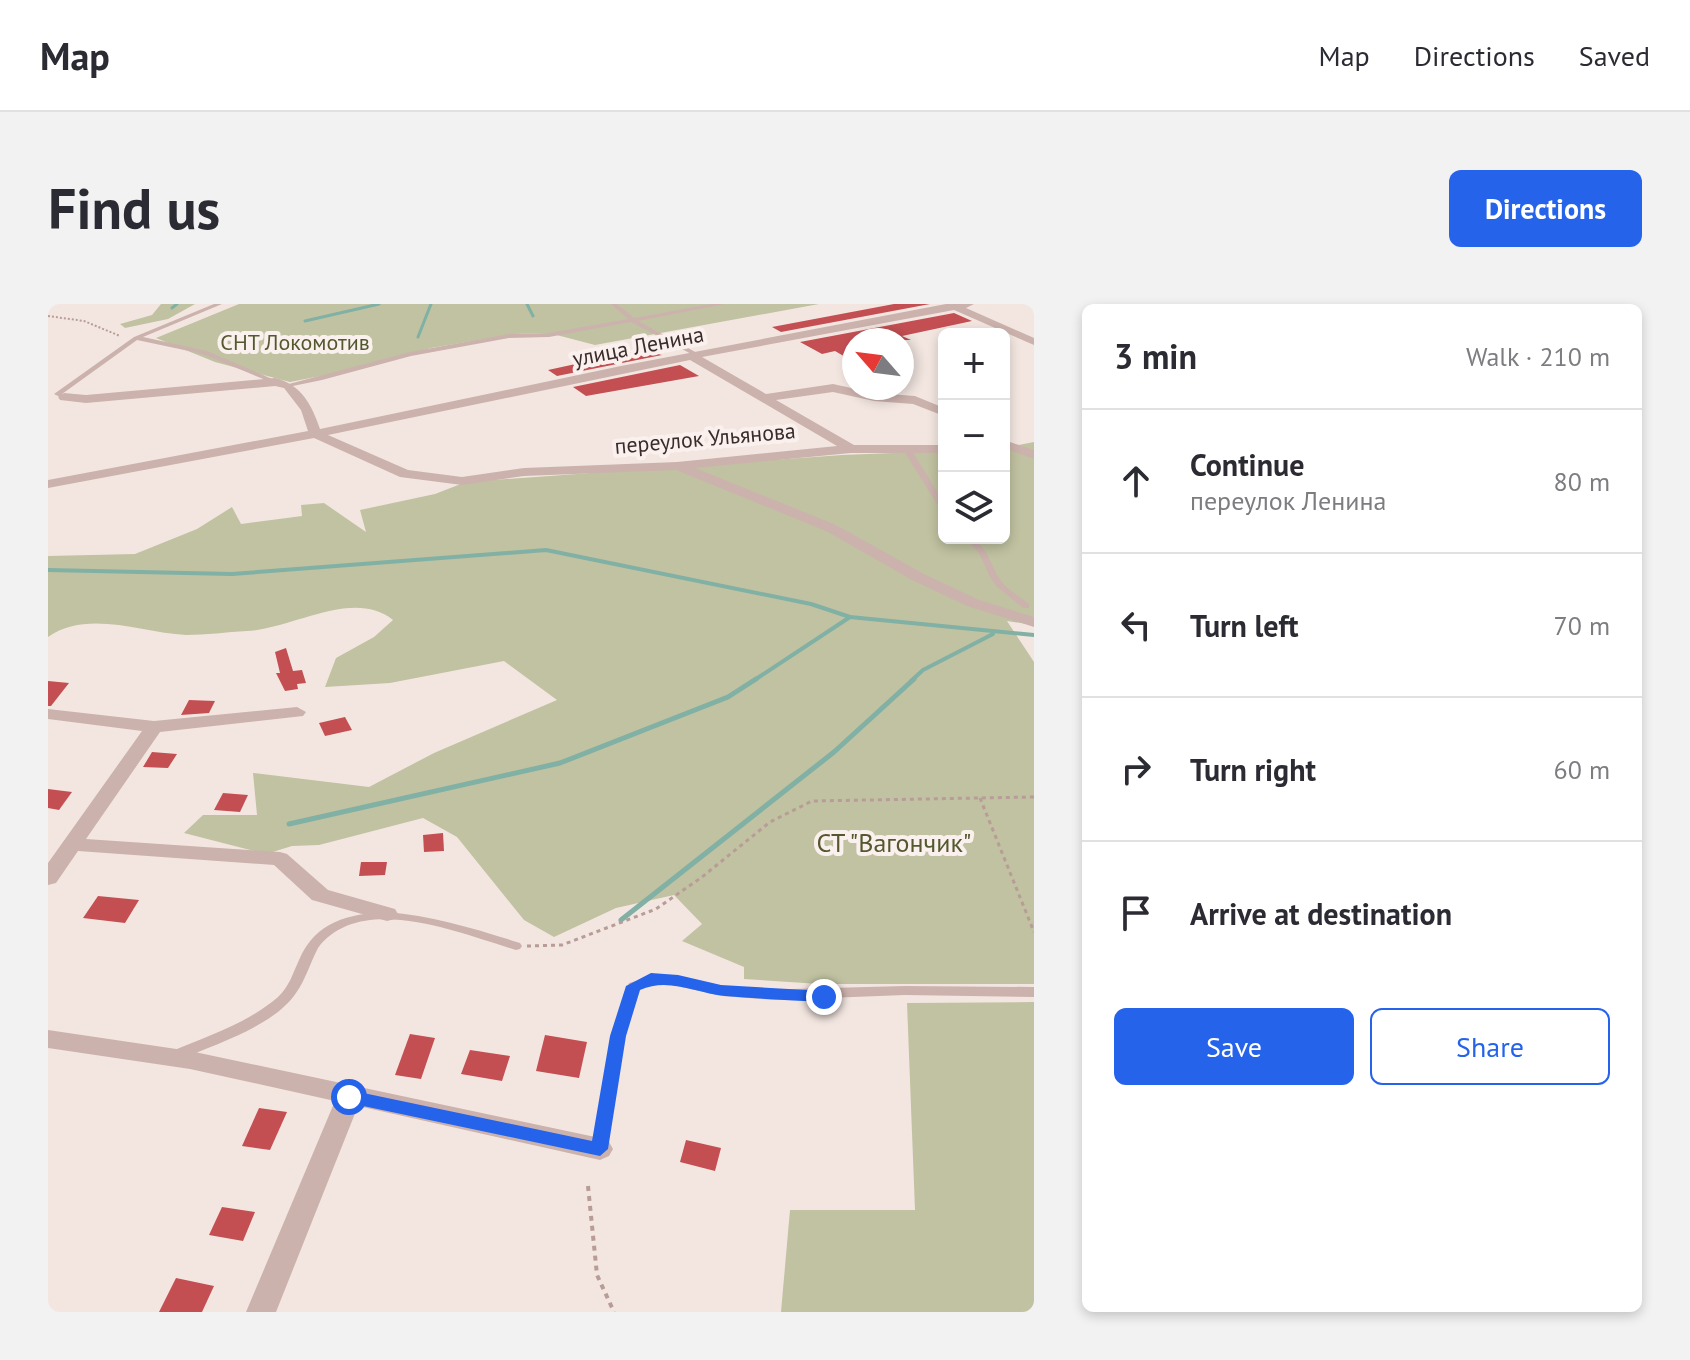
<!DOCTYPE html>
<meta charset="utf-8">
<style>
:root{--surface:#fff;--page:#f2f2f3;--text:#2b2b33;--muted:#7c7c81;--line:#e1e1e2;--accent:#2563eb}
body{margin:0;font-family:"PT Sans",sans-serif;background:var(--page);color:var(--text)}
.controls{position:absolute;right:24px;top:24px;display:grid;overflow:hidden;border-radius:12px;box-shadow:0 4px 12px #0003}
.controls button{width:72px;height:72px;display:grid;place-items:center;padding:0;border:0;border-bottom:2px solid var(--line);background:var(--surface);color:var(--text);font:40px sans-serif}
.compass{position:absolute;left:794px;top:24px;width:72px;height:72px;border-radius:50%;background:var(--surface);box-shadow:0 4px 12px #0003;rotate:298deg}
.stop{position:absolute;width:24px;height:24px;margin:-18px;border:6px solid #2563eb;border-radius:50%;background:#fff}
.stop.end{background:#2563eb;border-color:#fff;box-shadow:0 2px 8px #0008}
.list{margin:0;padding:0;list-style:none}
h2{display:flex;justify-content:space-between;align-items:center;height:104px;margin:0;padding:0 32px;font-size:34px}
h2 small{font-size:26px;font-weight:400;color:var(--muted)}
.list li{display:grid;grid-template-columns:52px 1fr auto;gap:24px;align-items:center;box-sizing:border-box;height:144px;padding:0 32px;border-top:2px solid var(--line)}
.list b{display:block;font-size:30px;white-space:nowrap}
.list p{margin:0;font-size:26px;white-space:nowrap;color:var(--muted)}
.list em{font-size:26px;font-style:normal;color:var(--muted)}
.actions{display:flex;gap:16px;padding:24px 32px}
.actions a{flex:1;padding:18px 0;border:2px solid var(--accent);border-radius:12px;text-align:center;font-size:28px;color:var(--accent)}
.actions .main{background:var(--accent);color:#fff}
.icon{flex:none;width:44px;height:44px;fill:none;stroke:currentColor;stroke-width:2;stroke-linecap:round;stroke-linejoin:round}
.map{position:relative;flex:none;width:986px;height:1008px;overflow:hidden;border-radius:12px}
header{display:flex;align-items:center;gap:48px;box-sizing:border-box;height:112px;padding:0 40px;background:var(--surface);border-bottom:2px solid var(--line)}
header strong{font-size:38px}
nav{display:flex;gap:44px;margin-inline-start:auto;font-size:28px}
.intro{display:flex;align-items:center;justify-content:space-between;box-sizing:border-box;height:192px;padding:0 48px}
h1{margin:0;font-size:56px}
.button{padding:20px 36px;border-radius:12px;background:var(--accent);color:#fff;font-size:28px;font-weight:700}
main{display:flex;gap:48px;padding:0 48px}
aside{flex:1;background:var(--surface);border-radius:12px;box-shadow:0 4px 12px #0003}
.map>svg:first-child{display:block}
.green{fill:#c0c2a1}
.lines{fill:none;stroke-linecap:round;stroke-linejoin:round}
.stream-far2{stroke:#81b0a5;stroke-width:3}
.stream-far1{stroke:#81b0a5;stroke-width:4}
.stream{stroke:#81b0a5;stroke-width:5}
.building{fill:#c34f53}
.path-far2{stroke:#b79c97;stroke-width:2;stroke-dasharray:2 2;stroke-linecap:butt}
.path-far1{stroke:#b79c97;stroke-width:3;stroke-dasharray:4 4;stroke-linecap:butt}
.path{stroke:#b79c97;stroke-width:4;stroke-dasharray:5 5;stroke-linecap:butt}
.service{fill:#ccb2ad;fill-rule:evenodd}
.minor{fill:#ccb2ad;fill-rule:evenodd}
.route{fill:#2563eb}
.labels{text-anchor:middle;stroke-width:8;stroke-linejoin:round;paint-order:stroke}
.far-park-label{font-size:22px;fill:#54582f;stroke:#faf1ee}
.far-street-label{font-size:22px;fill:#3a2c2b;stroke:#faf1ee}
.park-label{font-size:26px;fill:#54582f;stroke:#faf1ee}
</style>
<header>
<strong>Map</strong>
<nav><a>Map</a><a>Directions</a><a>Saved</a></nav>
</header>
<div class="intro"><h1>Find us</h1><a class="button">Directions</a></div>
<main>
<div class="map">
<svg width="986" height="1008" viewBox="0 0 986 1008">
<rect width="100%" height="100%" fill="#f3e6e1"/>
<g class="green">
<polygon points="113,0 147,0 120,15 77,24 72,20 104,11"/>
<polygon points="191,0 771,0 547,41 501,29 466,30 383,44 298,67 242,78 167,58 108,34"/>
<path d="M 986,138 L 986,321 L 959,317 L 986,358 L 986,680 L 772,680 L 696,675 L 696,663 L 634,637 L 654,620 L 626,591 L 568,604 L 506,633 L 476,616 L 409,533 L 375,514 L 271,541 L 244,542 L 218,550 L 136,529 L 155,511 L 209,511 L 205,469 L 321,483 L 386,449 L 509,396 L 456,357 L 342,379 L 277,383 L 288,354 L 326,333 L 345,316 C 305,284 245,325 199,327 C 179,328 158,331 138,331 C 94,329 40,305 0,333 L 0,252 L 87,250 L 149,225 L 184,203 L 193,220 L 254,212 L 253,201 L 276,199 L 318,228 L 312,206 L 387,190 L 418,178 L 794,151 L 896,147 L 896,234 L 956,234 L 956,144 Z"/>
<polygon points="986,698 986,1008 733,1008 742,906 867,906 859,699"/>
</g>
<g class="lines">
<g class="stream-far2">
<polyline points="479,0 485,12"/>
<polyline points="124,4 129,0"/>
<polyline points="257,17 331,0"/>
<polyline points="370,33 383,0"/>
</g>
<g class="stream-far1">
<polyline points="0,266 184,270 498,246 763,300 802,313 986,331"/>
<polyline points="705,377 802,313"/>
<polyline points="863,377 875,366 945,330"/>
</g>
<g class="stream">
<polyline points="241,520 512,459 680,393 708,375"/>
<polyline points="573,616 786,448 866,375"/>
</g>
</g>
<g class="building">
<polygon points="846,0 882,0 733,28 724,23"/>
<polygon points="906,9 924,17 854,32 863,36 806,36 806,58 787,47 774,50 752,38"/>
<polygon points="592,46 614,51 509,72 500,66"/>
<polygon points="632,61 651,72 538,92 525,83"/>
<polygon points="238,344 245,367 254,366 258,379 249,380 250,385 237,387 228,369 232,369 227,348"/>
<polygon points="0,377 21,379 3,402 0,402"/>
<polygon points="141,396 167,397 161,409 133,411"/>
<polygon points="297,413 304,426 277,432 271,419"/>
<polygon points="104,448 129,450 120,464 95,463"/>
<polygon points="0,485 24,488 11,506 0,504"/>
<polygon points="175,489 200,491 192,508 166,506"/>
<polygon points="395,529 396,547 376,548 375,531"/>
<polygon points="313,558 339,558 337,571 311,572"/>
<polygon points="50,592 91,596 77,619 35,614"/>
<polygon points="362,730 387,734 373,775 347,771"/>
<polygon points="497,731 539,738 531,774 488,767"/>
<polygon points="422,746 462,752 454,777 413,770"/>
<polygon points="211,804 239,808 222,846 194,842"/>
<polygon points="638,836 673,844 667,867 632,858"/>
<polygon points="174,903 207,908 195,937 161,931"/>
<polygon points="128,974 166,982 154,1008 111,1008"/>
</g>
<g class="lines">
<polyline class="path-far2" points="0,12 36,17 72,32"/>
<g class="path-far1">
<polyline points="932,494 986,628"/>
<polyline points="479,642 514,641 608,605 654,573 722,518 764,497 986,493"/>
</g>
<polyline class="path" points="540,882 549,971 566,1008"/>
<g class="service">
<polygon points="166,0 174,0 95,33 159,47 229,77 229,79 225,79 155,50 89,36 14,90 18,92 18,94 14,94 6,90 86,33"/>
<polygon points="563,0 569,0 586,14 663,0 676,0 590,17 651,50 651,52 649,53 583,18 501,33 461,34 363,52 274,76 240,83 237,81 362,48 461,30 501,29 580,15"/>
<polygon points="857,145 863,145 896,199 896,207 892,205 856,147"/>
<path d="M 917,234 L 926,234 C 941,248 941,257 951,274 C 958,285 971,292 981,300 L 981,304 L 975,304 L 948,282 L 941,271 L 931,249 Z"/>
<path d="M 339,608 C 385,612 428,625 472,639 L 474,642 L 472,645 L 468,646 C 413,630 313,587 270,644 C 262,659 258,675 248,689 C 226,722 169,739 134,755 L 129,756 L 124,755 L 122,751 L 124,747 C 160,732 200,719 230,693 C 241,683 245,669 251,656 C 268,617 300,610 339,608 Z"/>
<polygon points="609,671 630,673 674,682 709,686 857,682 986,683 986,693 857,691 727,696 674,692 620,680 609,680 592,685 577,732 559,845 557,849 552,851 547,849 545,845 563,732 580,682 581,679"/>
</g>
<g class="minor">
<path d="M 898,0 L 926,0 L 918,4 L 986,34 L 986,41 L 906,6 L 654,53 L 718,90 L 785,80 L 826,89 L 867,92 L 896,104 L 896,112 L 865,100 L 826,97 L 785,88 L 728,96 L 806,141 L 896,141 L 896,149 L 803,149 L 647,164 L 788,221 L 876,270 L 931,296 L 986,313 L 986,323 L 919,302 L 864,276 L 778,227 L 628,166 L 476,172 L 414,181 L 352,173 L 266,134 L 0,184 L 0,176 L 260,127 L 253,106 L 236,84 L 227,82 L 38,99 L 12,96 L 10,93 L 16,89 L 38,91 L 227,74 C 253,80 264,101 272,125 L 573,62 ZM 642,56 L 789,142 L 629,158 L 476,164 L 414,173 L 360,166 L 280,131 Z"/>
<polygon points="956,136 986,146 986,155 956,144"/>
<polygon points="249,403 258,408 255,412 112,428 38,535 232,548 239,550 280,586 347,605 350,610 347,615 339,617 264,596 226,561 30,547 8,579 0,581 0,559 94,427 0,415 0,405 106,417"/>
<polygon points="0,726 142,747 552,834 561,838 565,845 561,852 552,856 310,802 228,1008 198,1008 287,797 142,765 0,744"/>
</g>
</g>
<path class="route" d="M 603,669 L 630,671 L 673,681 L 776,687 L 784,693 L 776,698 C 743,696 710,695 677,692 C 648,689 620,673 592,686 L 578,732 L 560,845 L 552,852 L 301,799 L 293,793 L 301,786 L 544,837 L 562,732 L 578,682 Z"/>
<g class="labels">
<g class="far-park-label">
<text x="247" y="46">СНТ Локомотив</text>
</g>
<g class="far-street-label">
<text transform="translate(590 42) rotate(-11)" y="8">улица Ленина</text>
<text transform="translate(657 134) rotate(-5)" y="8">переулок Ульянова</text>
</g>
<g class="park-label">
<text x="846" y="548">СТ "Вагончик"</text>
</g>
</g>
</svg>
<div class="controls">
<button>+</button>
<button>−</button>
<button><svg class="icon" aria-label="layers" viewBox="0 0 24 24"><path d="M12 4l9 5-9 5-9-5zM3 14l9 5 9-5"/></svg></button>
</div>
<svg class="compass" viewBox="-18 -18 36 36"><path d="M0-13l5 13h-10z" fill="#e53935"/><path d="M0 13l5-13h-10z" fill="#7c7c81"/></svg>
<div class="stop" style="left:301px;top:793px"></div>
<div class="stop end" style="left:776px;top:693px"></div>
</div>
<aside>
<h2>3 min<small>Walk · 210 m</small></h2>
<ul class="list">
<li><svg class="icon" aria-label="ahead" viewBox="0 0 24 24"><path d="M12 20V5M6 11l6-6 6 6"/></svg><div><b>Continue</b><p>переулок Ленина</p></div><em>80 m</em></li>
<li><svg class="icon" aria-label="left" viewBox="0 0 24 24"><path d="M17 20v-9H6M10 6l-5 5 5 5"/></svg><div><b>Turn left</b></div><em>70 m</em></li>
<li><svg class="icon" aria-label="right" viewBox="0 0 24 24"><path d="M7 20v-9h11M14 6l5 5-5 5"/></svg><div><b>Turn right</b></div><em>60 m</em></li>
<li><svg class="icon" aria-label="arrive" viewBox="0 0 24 24"><path d="M6 21V4h12l-3 4 3 4H6"/></svg><div><b>Arrive at destination</b></div></li>
</ul>
<div class="actions"><a class="main">Save</a><a>Share</a></div>
</aside>
</main>
